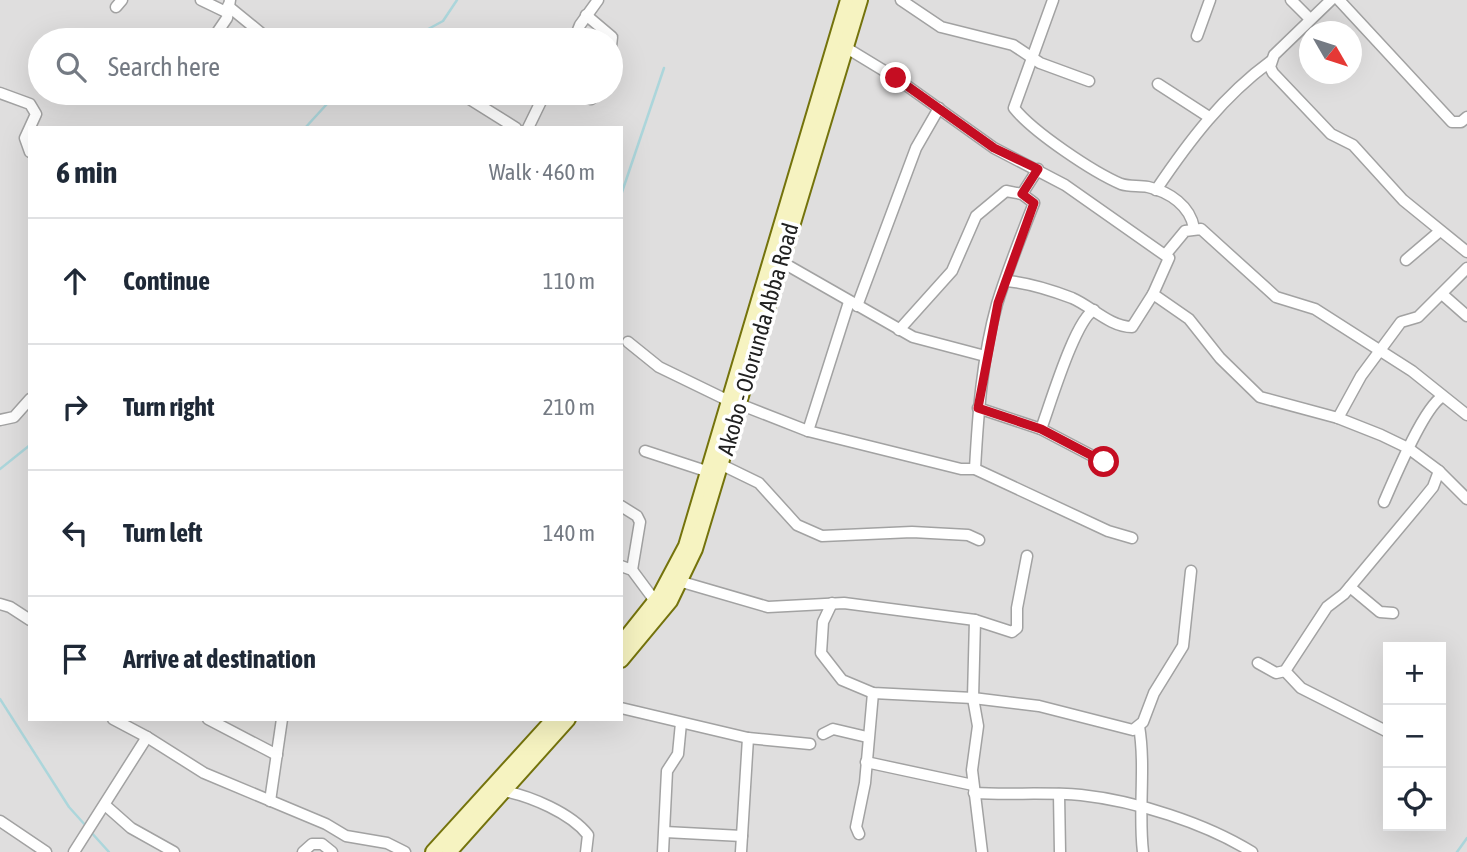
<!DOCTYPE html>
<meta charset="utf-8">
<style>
:root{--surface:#fff;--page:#f2f2f3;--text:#1f2937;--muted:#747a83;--line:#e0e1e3}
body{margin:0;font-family:"Asap Condensed",sans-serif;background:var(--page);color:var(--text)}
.controls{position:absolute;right:21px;bottom:21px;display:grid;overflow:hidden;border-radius:0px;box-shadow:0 7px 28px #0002}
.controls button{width:63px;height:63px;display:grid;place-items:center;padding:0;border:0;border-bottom:2px solid var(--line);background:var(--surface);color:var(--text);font:35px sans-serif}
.compass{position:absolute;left:1299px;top:21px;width:63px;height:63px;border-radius:50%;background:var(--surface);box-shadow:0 7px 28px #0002;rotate:129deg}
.stop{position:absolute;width:21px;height:21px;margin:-16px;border:5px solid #c50d22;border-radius:50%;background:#fff}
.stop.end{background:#c50d22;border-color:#fff;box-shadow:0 2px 7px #0008}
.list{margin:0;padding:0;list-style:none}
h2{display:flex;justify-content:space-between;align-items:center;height:91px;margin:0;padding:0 28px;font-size:30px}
h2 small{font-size:23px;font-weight:400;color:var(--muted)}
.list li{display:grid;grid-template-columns:46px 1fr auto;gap:21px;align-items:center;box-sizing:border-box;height:126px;padding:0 28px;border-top:2px solid var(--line)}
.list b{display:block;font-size:26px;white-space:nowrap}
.list em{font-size:23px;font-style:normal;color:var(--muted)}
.icon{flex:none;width:38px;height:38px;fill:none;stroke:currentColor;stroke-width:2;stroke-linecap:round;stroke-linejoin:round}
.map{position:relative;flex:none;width:1467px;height:852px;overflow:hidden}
.search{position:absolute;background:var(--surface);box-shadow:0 7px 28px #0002;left:28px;top:28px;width:595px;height:77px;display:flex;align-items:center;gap:18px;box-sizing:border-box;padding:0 24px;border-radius:38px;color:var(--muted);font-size:26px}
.panel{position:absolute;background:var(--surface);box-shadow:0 7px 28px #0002;left:28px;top:126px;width:595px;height:595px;border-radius:0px}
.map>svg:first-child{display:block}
.residential{fill:#dfdede;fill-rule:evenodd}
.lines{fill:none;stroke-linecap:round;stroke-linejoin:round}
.stream{stroke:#acd6db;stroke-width:2.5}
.street-casing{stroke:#a2a2a2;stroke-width:13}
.secondary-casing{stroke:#74730c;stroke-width:18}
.street{stroke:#fff;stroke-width:10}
.secondary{stroke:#f6f3c1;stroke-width:14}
.route{stroke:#c50d22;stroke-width:9}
.labels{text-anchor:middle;stroke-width:7;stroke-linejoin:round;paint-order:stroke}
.street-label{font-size:23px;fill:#212121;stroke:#fff}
</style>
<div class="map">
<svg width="1467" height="852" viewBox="0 0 1467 852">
<rect width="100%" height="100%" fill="#f1ede8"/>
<path class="residential" d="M 0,0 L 1467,0 L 1467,852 L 0,852 ZM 1310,32 L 1352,32 L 1352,74 L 1310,74 ZM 40,40 L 611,40 L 611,93 L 40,93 ZM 30,128 L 621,128 L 621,719 L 30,719 ZM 1388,647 L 1441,647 L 1441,826 L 1388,826 Z"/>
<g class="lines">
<g class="stream">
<polyline points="408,40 443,21 457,0"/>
<polyline points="305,128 337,93"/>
<polyline points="621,195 664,68"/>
<polyline points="0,469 30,445"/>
<polyline points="0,699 69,807 86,826"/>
<polyline points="90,831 109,852"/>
<polyline points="1457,852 1467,838"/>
</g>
<defs>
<g id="street">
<polyline points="201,0 228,13"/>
<polyline points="901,0 941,27 1013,45 1040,63 1089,81"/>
<path d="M 1053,0 L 1014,108 C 1033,132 1093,172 1121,184 C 1130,187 1139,185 1148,187 C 1170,192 1190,206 1194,228"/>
<polyline points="1291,0 1310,19"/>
<polyline points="1331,0 1274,55 1270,67 1273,73 1331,134 1353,145 1403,200 1467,252"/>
<polyline points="1339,0 1452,122 1461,122 1467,117"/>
<polyline points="228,6 261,33"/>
<polyline points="116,7 122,0"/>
<polyline points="586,15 612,37 611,46"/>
<polyline points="1197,36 1210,0"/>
<polyline points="212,40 227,18 230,0"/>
<polyline points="574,40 580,25 598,0"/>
<path d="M 845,47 L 896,78 L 994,148 L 1065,185 L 1169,258 L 1153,294 L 1132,327 C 1110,327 1091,306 1072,298 C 1051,290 1029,283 1007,281"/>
<polyline points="1158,84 1209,117"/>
<polyline points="0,93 30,104 36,114 25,138 30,152"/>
<polyline points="460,93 516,128"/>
<polyline points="577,93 591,99 599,93"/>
<polyline points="528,128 545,93"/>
<path d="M 1156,190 C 1189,141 1223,96 1271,61"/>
<polyline points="1022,194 1038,169"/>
<polyline points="1166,254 1185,231 1201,229 1276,297 1315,309 1412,371 1467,415"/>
<polyline points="1406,260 1440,231"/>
<polyline points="780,261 913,337 985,356"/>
<polyline points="1153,294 1189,319 1220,358 1260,397 1338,418 1381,435 1408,448 1439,471 1433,487 1420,503 1344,594 1327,607 1285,671 1276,673 1258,663"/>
<polyline points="1442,294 1467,316"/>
<polyline points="857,306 916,148 939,108"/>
<path d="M 899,330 L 952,271 L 976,216 L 1006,191 L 1022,194 L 1034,203 C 1021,236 1007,271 997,304 C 982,358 978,414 975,469"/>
<polyline points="628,342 659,367 727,400"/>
<polyline points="739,404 808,431 961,469 975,469 1108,531 1132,538"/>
<polyline points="978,408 1041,429 1104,462"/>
<polyline points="1338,418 1361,376 1401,322 1418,317 1467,268"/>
<polyline points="0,420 14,417 30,399"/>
<path d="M 1041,429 C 1050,405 1075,320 1094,310"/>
<polyline points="808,431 849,302"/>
<polyline points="645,451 706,471"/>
<polyline points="722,465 759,483 797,525 822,536 912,532 968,535 979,540"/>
<polyline points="1439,471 1467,499"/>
<path d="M 1384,502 C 1394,479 1424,407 1442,397"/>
<polyline points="621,506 637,516 640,522 632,570"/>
<polyline points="621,566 632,570 655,601"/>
<polyline points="682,582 768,607 844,603 975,620 1012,632 1017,628 1017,608 1027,556"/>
<polyline points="1350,587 1380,612 1393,613"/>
<polyline points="832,603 823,622 821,653 842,680 873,693 973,698 1039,706 1133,730 1143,722 1154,693 1183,646 1191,571"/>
<polyline points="0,604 10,607 30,620"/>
<polyline points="975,620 973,698 978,726 972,770 982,852"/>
<polyline points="1285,671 1301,688 1388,732"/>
<polyline points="621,708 748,738 810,744"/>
<polyline points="113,719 147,737 204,773 326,824 346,836 387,843 405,852"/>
<polyline points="208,719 277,755"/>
<path d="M 1139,726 C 1146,768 1138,810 1143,852"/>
<polyline points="823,734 833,729 867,737"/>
<polyline points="866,762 973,785"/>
<path d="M 504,791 C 530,796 571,813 588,835 L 586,852"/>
<path d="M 974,793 C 1009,795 1045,792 1081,795 C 1136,801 1205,823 1252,852"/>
<polyline points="1059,794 1060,852"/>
<polyline points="270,801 282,719"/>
<polyline points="105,805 131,828 174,852"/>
<polyline points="0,821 46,852"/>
<polyline points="665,832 742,836"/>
<polyline points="859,834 856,827 865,783 873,693"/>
<polyline points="74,852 147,737"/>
<polyline points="303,852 312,844 322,844 332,852"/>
<polyline points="663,852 667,771 678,754 681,723"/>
<polyline points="741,852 748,738"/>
</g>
<g id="secondary">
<polyline points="621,644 660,595 686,546 848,0"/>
<polyline points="621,660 670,601 695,549 860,0"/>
<polyline points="433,852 554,719"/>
<polyline points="449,852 568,719"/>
</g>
</defs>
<use href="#street" class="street-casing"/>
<use href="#secondary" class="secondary-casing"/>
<use href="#street" class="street"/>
<use href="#secondary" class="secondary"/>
</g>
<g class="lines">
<polyline class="route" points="896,78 994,148 1038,169 1022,194 1034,203 998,303 978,408 1041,429 1104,462"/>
</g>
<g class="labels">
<g class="street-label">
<text transform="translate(758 339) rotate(-74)" y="8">Akobo - Olorunda Abba Road</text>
</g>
</g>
</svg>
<div class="controls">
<button>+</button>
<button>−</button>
<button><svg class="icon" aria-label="locate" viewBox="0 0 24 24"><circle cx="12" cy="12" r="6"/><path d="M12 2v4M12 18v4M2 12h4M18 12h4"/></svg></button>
</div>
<svg class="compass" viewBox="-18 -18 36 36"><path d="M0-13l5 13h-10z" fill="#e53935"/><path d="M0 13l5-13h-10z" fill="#747a83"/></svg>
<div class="stop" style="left:1104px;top:462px"></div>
<div class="stop end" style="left:896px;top:78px"></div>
<div class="search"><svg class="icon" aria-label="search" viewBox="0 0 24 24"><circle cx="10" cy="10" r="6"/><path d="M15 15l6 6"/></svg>Search here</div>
<section class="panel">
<h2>6 min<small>Walk · 460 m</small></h2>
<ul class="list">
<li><svg class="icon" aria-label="ahead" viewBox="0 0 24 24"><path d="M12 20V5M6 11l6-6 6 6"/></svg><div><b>Continue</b></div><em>110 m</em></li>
<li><svg class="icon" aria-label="right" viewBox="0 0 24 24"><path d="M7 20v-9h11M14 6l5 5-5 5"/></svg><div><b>Turn right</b></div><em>210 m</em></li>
<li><svg class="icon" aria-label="left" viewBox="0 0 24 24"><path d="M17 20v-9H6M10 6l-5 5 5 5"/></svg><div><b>Turn left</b></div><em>140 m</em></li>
<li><svg class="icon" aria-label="arrive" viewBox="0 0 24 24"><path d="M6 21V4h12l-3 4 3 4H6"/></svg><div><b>Arrive at destination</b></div></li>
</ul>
</section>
</div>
